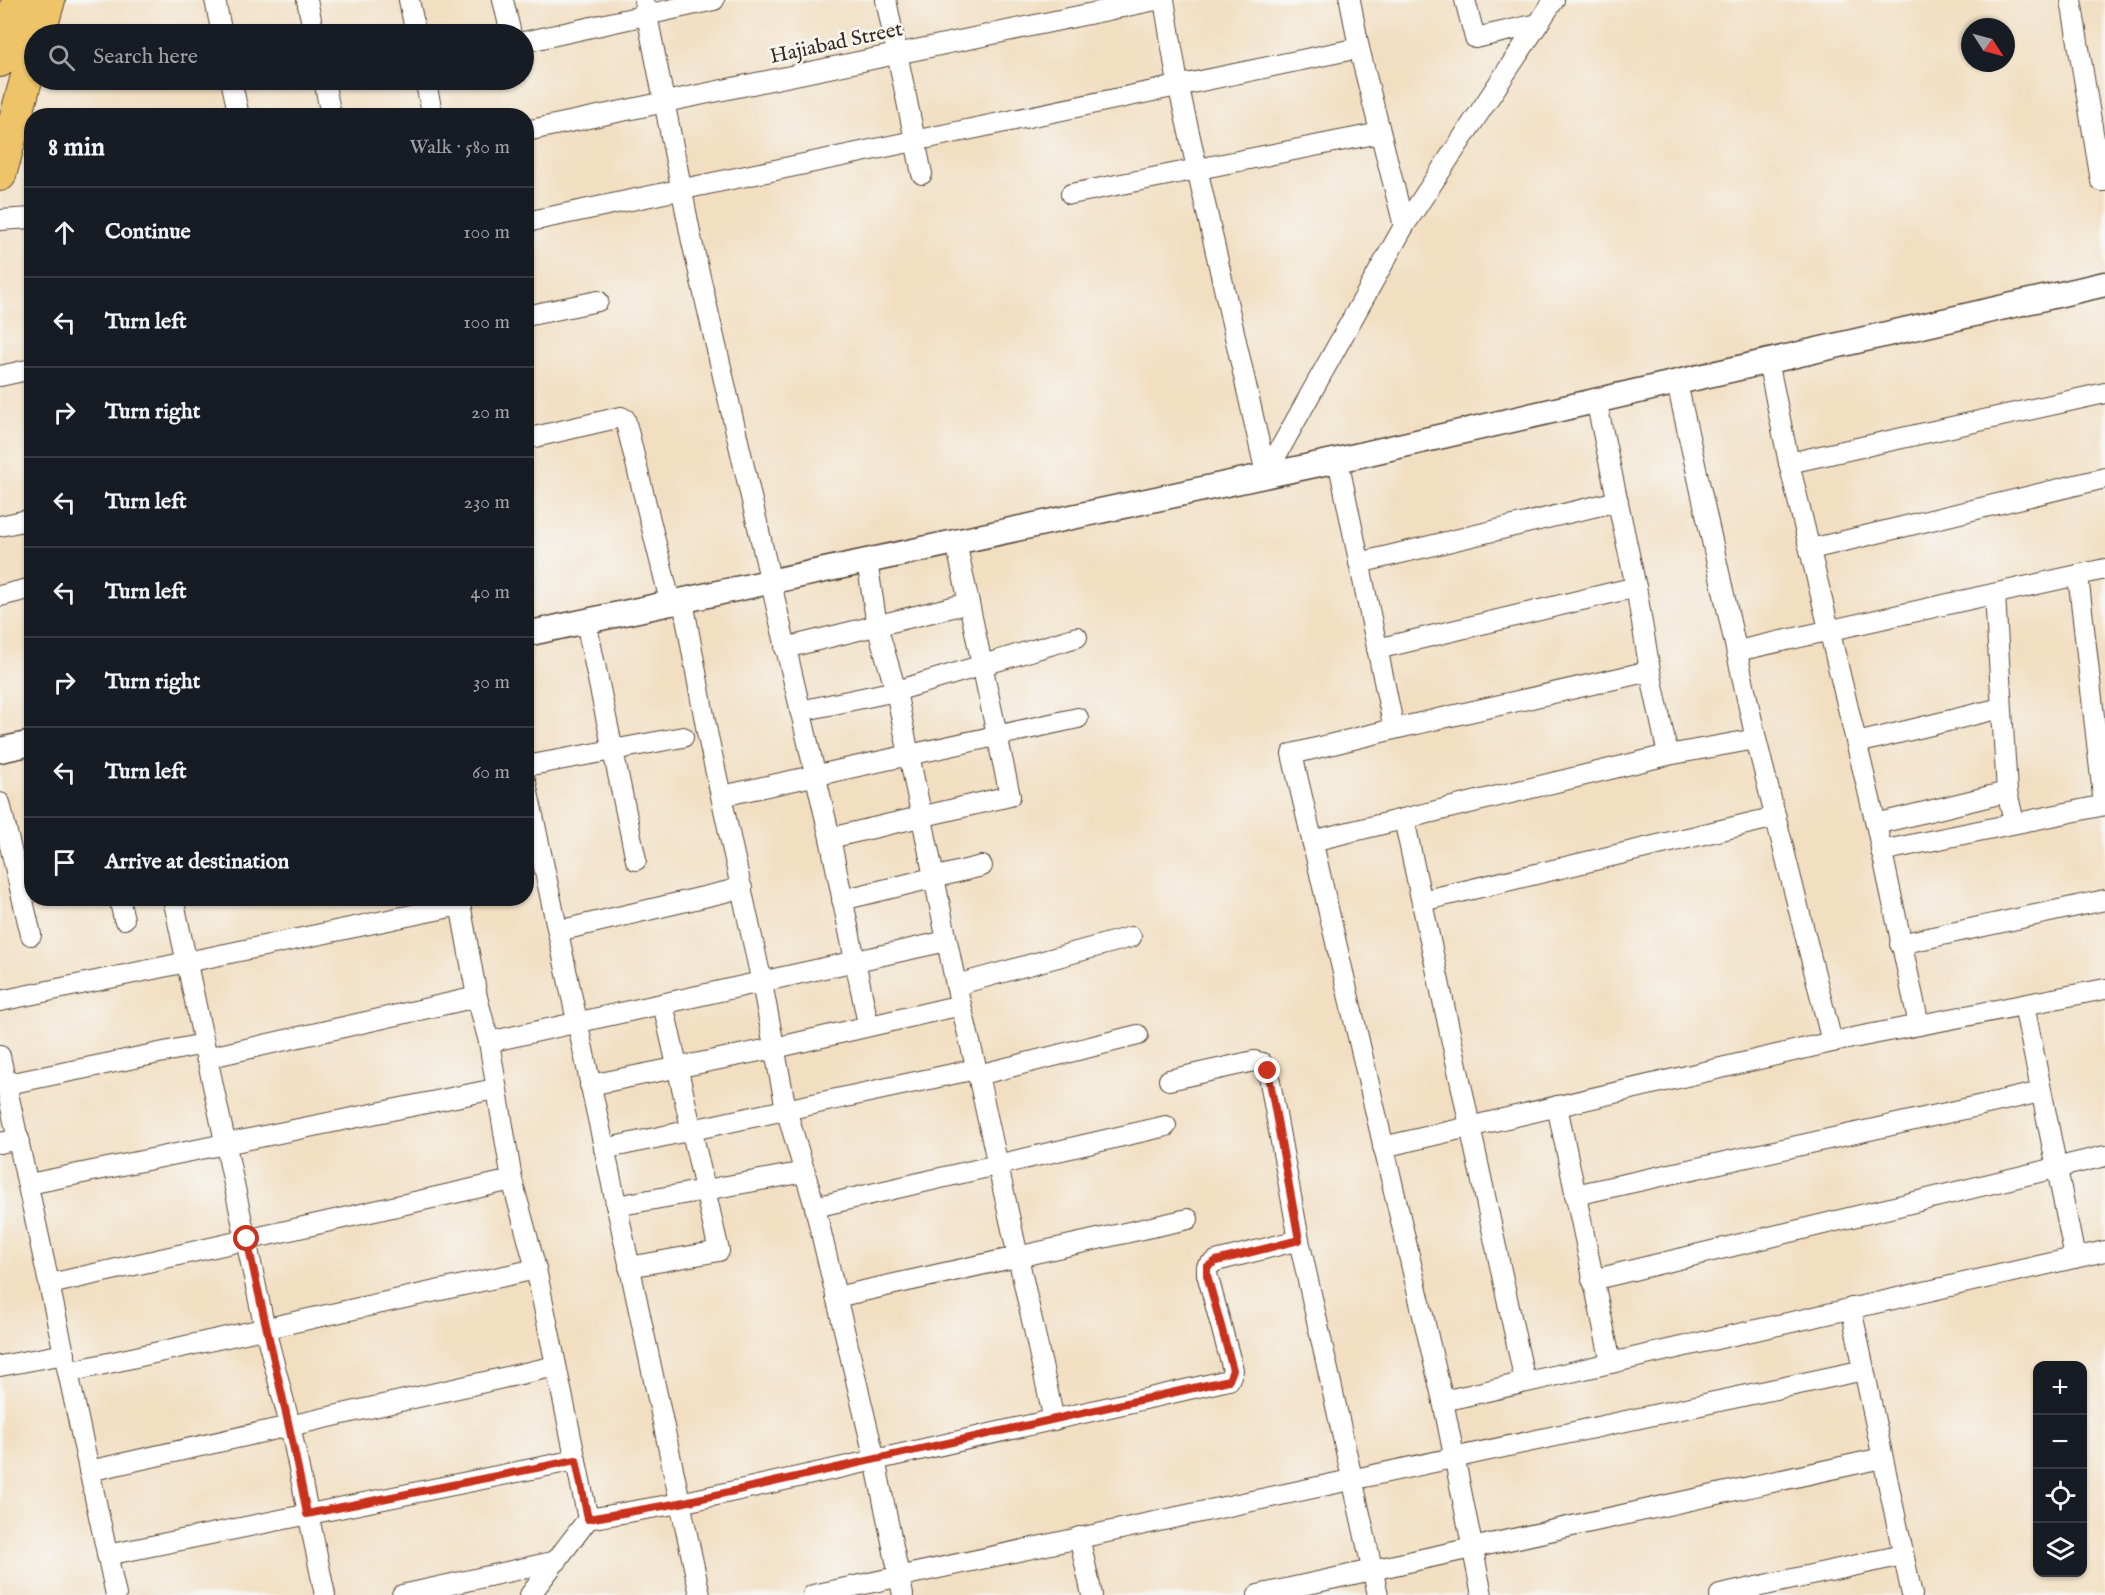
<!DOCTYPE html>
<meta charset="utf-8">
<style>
:root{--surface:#171b24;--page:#20242c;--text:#f1f3f6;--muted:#9ea1a6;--line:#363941}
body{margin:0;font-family:"IM FELL English",serif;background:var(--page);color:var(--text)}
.controls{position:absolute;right:18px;bottom:18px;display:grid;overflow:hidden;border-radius:12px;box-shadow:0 2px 4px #0004}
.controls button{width:54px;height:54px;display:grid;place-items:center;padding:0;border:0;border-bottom:2px solid var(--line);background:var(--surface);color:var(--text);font:30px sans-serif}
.compass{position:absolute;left:1961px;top:18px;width:54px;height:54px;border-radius:50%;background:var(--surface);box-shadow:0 2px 4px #0004;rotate:126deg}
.stop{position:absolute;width:18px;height:18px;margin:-14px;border:4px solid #c8321e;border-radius:50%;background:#fff}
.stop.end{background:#c8321e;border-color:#fff;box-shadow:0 2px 6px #0008}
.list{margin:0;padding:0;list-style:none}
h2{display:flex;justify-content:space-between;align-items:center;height:78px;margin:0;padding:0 24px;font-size:26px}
h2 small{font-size:20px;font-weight:400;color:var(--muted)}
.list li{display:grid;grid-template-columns:39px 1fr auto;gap:18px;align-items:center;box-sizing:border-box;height:90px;padding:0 24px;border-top:2px solid var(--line)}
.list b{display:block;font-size:22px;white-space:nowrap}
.list em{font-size:20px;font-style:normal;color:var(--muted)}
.icon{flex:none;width:33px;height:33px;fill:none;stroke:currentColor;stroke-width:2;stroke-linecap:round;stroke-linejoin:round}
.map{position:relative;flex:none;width:2105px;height:1595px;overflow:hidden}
.search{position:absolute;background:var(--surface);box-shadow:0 2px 4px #0004;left:24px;top:24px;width:510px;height:66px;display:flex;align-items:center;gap:15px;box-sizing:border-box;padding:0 21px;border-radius:33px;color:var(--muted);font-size:22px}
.panel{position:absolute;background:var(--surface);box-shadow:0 2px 4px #0004;left:24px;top:108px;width:510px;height:798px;border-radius:24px}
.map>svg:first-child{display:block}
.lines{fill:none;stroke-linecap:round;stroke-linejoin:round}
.minor-casing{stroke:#564537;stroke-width:22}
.tertiary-casing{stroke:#564537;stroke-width:27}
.trunk-casing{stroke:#564537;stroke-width:34}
.minor{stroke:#fff;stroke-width:20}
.tertiary{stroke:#fff;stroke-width:24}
.trunk{stroke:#efc469;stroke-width:32}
.route{stroke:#c8321e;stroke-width:8}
.labels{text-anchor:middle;stroke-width:5;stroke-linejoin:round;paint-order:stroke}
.street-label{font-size:21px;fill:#3b2a1e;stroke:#f6f6f2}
</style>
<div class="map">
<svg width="2105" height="1595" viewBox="0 0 2105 1595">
<rect width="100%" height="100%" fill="#f6f6f2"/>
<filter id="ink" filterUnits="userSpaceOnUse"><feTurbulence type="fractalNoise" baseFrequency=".0167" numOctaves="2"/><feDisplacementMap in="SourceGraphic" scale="12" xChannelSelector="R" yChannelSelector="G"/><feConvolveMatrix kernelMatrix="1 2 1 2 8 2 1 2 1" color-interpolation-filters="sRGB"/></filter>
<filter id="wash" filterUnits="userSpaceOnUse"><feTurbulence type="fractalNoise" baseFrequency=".008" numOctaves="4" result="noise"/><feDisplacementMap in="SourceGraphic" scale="24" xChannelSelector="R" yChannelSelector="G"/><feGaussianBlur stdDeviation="1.35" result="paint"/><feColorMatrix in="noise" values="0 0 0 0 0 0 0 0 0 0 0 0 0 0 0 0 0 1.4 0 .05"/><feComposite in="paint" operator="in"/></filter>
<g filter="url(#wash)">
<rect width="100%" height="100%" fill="#f2dfc2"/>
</g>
<g filter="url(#ink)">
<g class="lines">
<defs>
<g id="minor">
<polyline points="215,0 222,34"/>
<polyline points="307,0 314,34"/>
<polyline points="409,0 416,34"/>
<polyline points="503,0 511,34"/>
<polyline points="644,0 692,242 830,838 868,1024"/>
<polyline points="886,0 922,174"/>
<polyline points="1164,0 1178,84 1266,474"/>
<polyline points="1350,0 1359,48 1404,226"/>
<polyline points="1465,0 1475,38 1538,24"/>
<polyline points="2071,0 2101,181 2105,181"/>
<polyline points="524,42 714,0"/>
<polyline points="231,80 239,116"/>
<polyline points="324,80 331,116"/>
<polyline points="425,80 433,116"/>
<polyline points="526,131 1156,0"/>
<polyline points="1071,194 1380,133"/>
<polyline points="0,220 32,218"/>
<polyline points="526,222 1359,48"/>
<polyline points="526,316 598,301"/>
<polyline points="1768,361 1789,463 1876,824 1919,1025"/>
<polyline points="0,376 32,369"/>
<polyline points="1677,383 1756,739 1832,1042"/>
<polyline points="1596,400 1636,587 1650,671 1668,755"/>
<polyline points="526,439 621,417 625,419 671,605"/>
<polyline points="1338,460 1394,729 1292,754 1443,1401 1482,1595"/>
<polyline points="1789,463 2105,393"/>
<polyline points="1266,474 1404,226 1554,0"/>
<polyline points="0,526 32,519"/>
<polyline points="1811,549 2105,478"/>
<polyline points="867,561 877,626 896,691 956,985 978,1075 1054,1420"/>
<polyline points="1359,563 1618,501"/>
<polyline points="2078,575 2104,805"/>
<polyline points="1995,595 2007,792 2014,822"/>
<polyline points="0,596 32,588"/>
<polyline points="683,601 707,732 762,983 786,1109 815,1207 875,1460 903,1595"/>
<polyline points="586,622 636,860"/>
<polyline points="785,648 969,603"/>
<polyline points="1377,649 1636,587"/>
<polyline points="1737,651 2105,569"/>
<polyline points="800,711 896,691 1077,637"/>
<polyline points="1394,729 1650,671"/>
<polyline points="1857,743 2001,708"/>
<polyline points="526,766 683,737"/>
<polyline points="526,783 700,1595"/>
<polyline points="722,796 1078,718"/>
<polyline points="0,803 31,935"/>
<polyline points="1404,819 1525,1382"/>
<polyline points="1876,824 2007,792"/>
<polyline points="830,838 1010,796 956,542"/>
<polyline points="1312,841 1668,755 1756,739"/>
<polyline points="1881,851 2105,805"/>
<polyline points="119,898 124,919"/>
<polyline points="173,898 265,1329 290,1425 325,1595"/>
<polyline points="459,898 477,997 489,1042 512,1180 536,1269 588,1519"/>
<polyline points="842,900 982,866"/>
<polyline points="1422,901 1776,817"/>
<polyline points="558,931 742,888"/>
<polyline points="1900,944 2105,900"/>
<polyline points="956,985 1131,937"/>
<polyline points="0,1001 460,905"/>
<polyline points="2024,1005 2075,1258"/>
<polyline points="489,1042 947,941"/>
<polyline points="0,1056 116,1595"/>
<polyline points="206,1058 477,997"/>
<polyline points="978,1075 1138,1035"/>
<polyline points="1169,1080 1254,1061 1262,1063 1268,1071 1299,1240"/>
<polyline points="8,1084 203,1044"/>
<polyline points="590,1085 775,1048 961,1005"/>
<polyline points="1557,1106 1611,1363"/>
<polyline points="0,1143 19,1139"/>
<polyline points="1383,1147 1832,1042 2105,989"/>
<polyline points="604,1149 976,1069"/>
<polyline points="29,1184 495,1089"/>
<polyline points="1575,1195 2041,1092"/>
<polyline points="616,1206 805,1172"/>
<polyline points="815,1207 1166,1126"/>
<polyline points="629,1267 719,1251 663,1004"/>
<polyline points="1592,1280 2105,1156"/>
<polyline points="50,1284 512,1180"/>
<polyline points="836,1297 1188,1219"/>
<polyline points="1851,1308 1912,1595"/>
<polyline points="0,1366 65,1354"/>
<polyline points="68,1372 536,1269"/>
<polyline points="1443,1401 2105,1251"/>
<polyline points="89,1471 556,1366"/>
<polyline points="1079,1537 1092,1595"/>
<polyline points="107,1555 576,1460"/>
<polyline points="402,1595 557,1561"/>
<polyline points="530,1595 588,1519 680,1503 875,1460 1229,1380 1233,1370 1207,1274 1207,1267 1216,1261 1299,1240 1378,1595"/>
<polyline points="813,1595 1864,1370"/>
<polyline points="1258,1595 1882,1458"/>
<polyline points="1720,1595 1903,1555"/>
</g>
<g id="tertiary">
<polyline points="526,634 1338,460 2105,284"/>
<polyline points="0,750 32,743"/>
</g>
<g id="trunk">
<polyline points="39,34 49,0"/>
<polyline points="0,61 18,0"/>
<polyline points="0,175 34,51"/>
</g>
</defs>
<use href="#minor" class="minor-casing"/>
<use href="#tertiary" class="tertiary-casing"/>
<use href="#trunk" class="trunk-casing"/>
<use href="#minor" class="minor"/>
<use href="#tertiary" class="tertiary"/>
<use href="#trunk" class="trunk"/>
</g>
</g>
<g class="lines" filter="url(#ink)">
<path class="route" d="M 247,1239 C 266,1331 290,1422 307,1514 L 576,1460 L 588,1519 L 680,1503 L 1229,1380 L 1233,1370 L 1207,1275 L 1207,1267 L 1216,1261 L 1299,1240 L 1268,1071"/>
</g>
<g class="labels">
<g class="street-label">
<text transform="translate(836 42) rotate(-12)" y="7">Hajiabad Street</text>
</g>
</g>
</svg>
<div class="controls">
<button>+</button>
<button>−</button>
<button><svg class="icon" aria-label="locate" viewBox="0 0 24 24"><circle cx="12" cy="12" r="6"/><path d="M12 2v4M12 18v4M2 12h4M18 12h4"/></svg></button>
<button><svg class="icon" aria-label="layers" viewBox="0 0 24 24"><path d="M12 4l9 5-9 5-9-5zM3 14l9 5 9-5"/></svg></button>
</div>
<svg class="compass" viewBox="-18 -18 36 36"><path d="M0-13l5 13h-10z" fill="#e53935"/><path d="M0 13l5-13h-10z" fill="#9ea1a6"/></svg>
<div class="stop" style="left:247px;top:1239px"></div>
<div class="stop end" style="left:1268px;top:1071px"></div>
<div class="search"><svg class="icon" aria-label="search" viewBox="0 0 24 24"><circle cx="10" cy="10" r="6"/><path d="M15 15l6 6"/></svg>Search here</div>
<section class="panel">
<h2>8 min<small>Walk · 580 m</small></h2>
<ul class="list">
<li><svg class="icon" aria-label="ahead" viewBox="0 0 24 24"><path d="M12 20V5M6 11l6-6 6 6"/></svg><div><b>Continue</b></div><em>100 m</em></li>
<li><svg class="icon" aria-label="left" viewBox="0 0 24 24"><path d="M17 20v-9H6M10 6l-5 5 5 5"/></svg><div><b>Turn left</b></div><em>100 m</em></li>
<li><svg class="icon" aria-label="right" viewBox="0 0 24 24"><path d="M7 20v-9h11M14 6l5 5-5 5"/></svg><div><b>Turn right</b></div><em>20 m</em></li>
<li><svg class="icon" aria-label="left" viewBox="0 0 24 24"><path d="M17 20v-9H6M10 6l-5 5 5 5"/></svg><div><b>Turn left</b></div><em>230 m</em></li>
<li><svg class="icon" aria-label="left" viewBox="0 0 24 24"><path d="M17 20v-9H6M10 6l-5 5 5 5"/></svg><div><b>Turn left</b></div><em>40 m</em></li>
<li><svg class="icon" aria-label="right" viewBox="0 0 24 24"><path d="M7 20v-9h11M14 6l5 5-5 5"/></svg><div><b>Turn right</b></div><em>30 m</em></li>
<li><svg class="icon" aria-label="left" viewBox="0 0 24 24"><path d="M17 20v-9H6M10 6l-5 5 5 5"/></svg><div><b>Turn left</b></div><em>60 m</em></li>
<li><svg class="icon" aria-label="arrive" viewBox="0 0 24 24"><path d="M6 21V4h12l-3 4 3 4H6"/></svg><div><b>Arrive at destination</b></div></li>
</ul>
</section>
</div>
